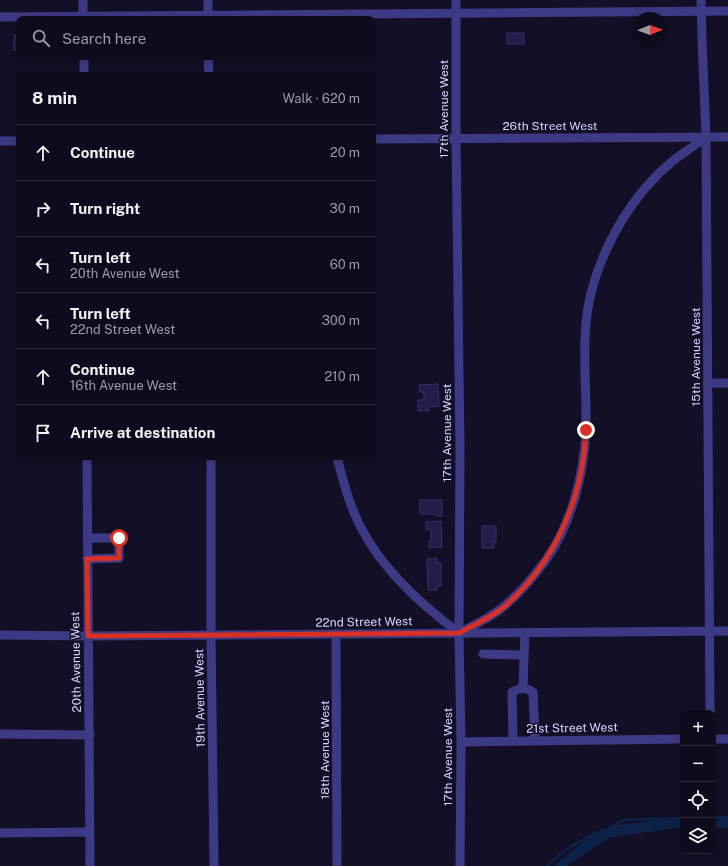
<!DOCTYPE html>
<meta charset="utf-8">
<style>
:root{--surface:#0e0b1c;--page:#171425;--text:#f1f3f6;--muted:#9b9ba3;--line:#2e2b3b}
body{margin:0;font-family:"Public Sans",sans-serif;background:var(--page);color:var(--text)}
.controls{position:absolute;right:12px;bottom:12px;display:grid;overflow:hidden;border-radius:8px;box-shadow:0 2px 6px #0003}
.controls button{width:36px;height:36px;display:grid;place-items:center;padding:0;border:0;border-bottom:1px solid var(--line);background:var(--surface);color:var(--text);font:20px sans-serif}
.compass{position:absolute;left:632px;top:12px;width:36px;height:36px;border-radius:50%;background:var(--surface);box-shadow:0 2px 6px #0003;rotate:89deg}
.stop{position:absolute;width:12px;height:12px;margin:-9px;border:3px solid #d93025;border-radius:50%;background:#fff}
.stop.end{background:#d93025;border-color:#fff;box-shadow:0 1px 4px #0008}
.list{margin:0;padding:0;list-style:none}
h2{display:flex;justify-content:space-between;align-items:center;height:52px;margin:0;padding:0 16px;font-size:17px}
h2 small{font-size:13px;font-weight:400;color:var(--muted)}
.list li{display:grid;grid-template-columns:26px 1fr auto;gap:12px;align-items:center;box-sizing:border-box;height:56px;padding:0 16px;border-top:1px solid var(--line)}
.list b{display:block;font-size:15px;white-space:nowrap}
.list p{margin:0;font-size:13px;white-space:nowrap;color:var(--muted)}
.list em{font-size:13px;font-style:normal;color:var(--muted)}
.icon{flex:none;width:22px;height:22px;fill:none;stroke:currentColor;stroke-width:2;stroke-linecap:round;stroke-linejoin:round}
.map{position:relative;flex:none;width:728px;height:866px;overflow:hidden}
.search{position:absolute;background:var(--surface);box-shadow:0 2px 6px #0003;left:16px;top:16px;width:360px;height:44px;display:flex;align-items:center;gap:10px;box-sizing:border-box;padding:0 14px;border-radius:8px;color:var(--muted);font-size:15px}
.panel{position:absolute;background:var(--surface);box-shadow:0 2px 6px #0003;left:16px;top:72px;width:360px;height:388px;border-radius:8px}
.map>svg:first-child{display:block}
.water{fill:#0c2248}
.lines{fill:none;stroke-linecap:round;stroke-linejoin:round}
.stream{stroke:#0c2248;stroke-width:2.5}
.building{fill:#241b47;stroke:#3b2d73}
.minor{stroke:#3d3a85;stroke-width:9}
.route{stroke:#d93025;stroke-width:5}
.labels{text-anchor:middle;stroke-width:3;stroke-linejoin:round;paint-order:stroke}
.street-label{font-size:12px;fill:#d9d4ff;stroke:#130f26}
</style>
<div class="map">
<svg width="728" height="866" viewBox="0 0 728 866">
<rect width="100%" height="100%" fill="#130f26"/>
<g class="water">
<rect x="713" y="816" width="15" height="12"/>
<polygon points="683,817 683,828 676,828 608,838 567,866 554,866 579,845 609,826"/>
</g>
<g class="lines">
<g class="stream">
<polyline points="610,827 624,820 683,818"/>
<path d="M 547,866 C 563,849 583,839 603,830"/>
</g>
</g>
<g class="building">
<rect x="507" y="33" width="17" height="11"/>
<rect x="14" y="35" width="5" height="15"/>
<polygon points="438,384 439,406 429,407 429,411 418,411 418,400 424,400 424,392 420,392 419,385"/>
<polygon points="420,500 442,500 442,516 436,516 436,514 420,514"/>
<polygon points="441,521 442,547 429,548 429,541 431,541 431,530 426,530 426,522"/>
<polygon points="482,526 496,526 496,542 494,542 494,548 482,548"/>
<polygon points="437,558 437,563 441,563 441,586 437,586 437,590 428,590 427,559"/>
</g>
<g class="lines">
<g class="minor">
<polyline points="83,0 83,19"/>
<polyline points="208,0 208,19"/>
<polyline points="456,0 456,138 460,451 459,633 461,742 460,866"/>
<polyline points="701,0 702,39 706,137 710,713"/>
<polyline points="0,17 728,11"/>
<polyline points="84,57 84,75"/>
<polyline points="208,57 209,75"/>
<polyline points="373,139 728,137"/>
<polyline points="0,141 19,141"/>
<polyline points="708,383 728,383"/>
<polyline points="87,457 90,866"/>
<polyline points="211,457 211,635 214,866"/>
<path d="M 337,457 C 342,477 347,497 355,515 C 376,564 418,602 459,633 C 474,625 490,618 503,607 C 511,601 518,593 525,586 C 532,578 539,569 546,560 C 572,523 584,474 586,429 C 587,384 580,337 591,293 C 604,243 633,193 674,160 C 684,152 696,145 706,137"/>
<polyline points="87,559 119,558 119,538 87,538"/>
<polyline points="336,634 337,866"/>
<polyline points="0,635 88,636 728,631"/>
<polyline points="483,654 519,655 524,657"/>
<polyline points="523,688 524,657 525,633"/>
<polyline points="0,734 90,735"/>
<polyline points="713,739 728,739"/>
<path d="M 513,741 L 512,692 C 520,688 525,687 533,692 L 535,740"/>
<polyline points="461,742 683,739"/>
<polyline points="0,833 90,832"/>
</g>
</g>
<g class="lines">
<path class="route" d="M 119,538 L 119,558 L 87,559 L 88,636 L 459,633 C 474,625 490,618 504,607 C 547,570 575,516 583,460 C 585,450 585,440 586,430"/>
</g>
<g class="labels">
<g class="street-label">
<text transform="translate(444 109) rotate(-90)" y="4">17th Avenue West</text>
<text x="550" y="130">26th Street West</text>
<text transform="translate(696 357) rotate(-90)" y="4">15th Avenue West</text>
<text transform="translate(447 433) rotate(-90)" y="4">17th Avenue West</text>
<text transform="translate(364 622) rotate(-1)" y="4">22nd Street West</text>
<text transform="translate(76 662) rotate(-91)" y="4">20th Avenue West</text>
<text transform="translate(200 698) rotate(-91)" y="4">19th Avenue West</text>
<text transform="translate(572 728) rotate(-1)" y="4">21st Street West</text>
<text transform="translate(325 750) rotate(-90)" y="4">18th Avenue West</text>
<text transform="translate(448 757) rotate(-90)" y="4">17th Avenue West</text>
</g>
</g>
</svg>
<div class="controls">
<button>+</button>
<button>−</button>
<button><svg class="icon" aria-label="locate" viewBox="0 0 24 24"><circle cx="12" cy="12" r="6"/><path d="M12 2v4M12 18v4M2 12h4M18 12h4"/></svg></button>
<button><svg class="icon" aria-label="layers" viewBox="0 0 24 24"><path d="M12 4l9 5-9 5-9-5zM3 14l9 5 9-5"/></svg></button>
</div>
<svg class="compass" viewBox="-18 -18 36 36"><path d="M0-13l5 13h-10z" fill="#e53935"/><path d="M0 13l5-13h-10z" fill="#9b9ba3"/></svg>
<div class="stop" style="left:119px;top:538px"></div>
<div class="stop end" style="left:586px;top:430px"></div>
<div class="search"><svg class="icon" aria-label="search" viewBox="0 0 24 24"><circle cx="10" cy="10" r="6"/><path d="M15 15l6 6"/></svg>Search here</div>
<section class="panel">
<h2>8 min<small>Walk · 620 m</small></h2>
<ul class="list">
<li><svg class="icon" aria-label="ahead" viewBox="0 0 24 24"><path d="M12 20V5M6 11l6-6 6 6"/></svg><div><b>Continue</b></div><em>20 m</em></li>
<li><svg class="icon" aria-label="right" viewBox="0 0 24 24"><path d="M7 20v-9h11M14 6l5 5-5 5"/></svg><div><b>Turn right</b></div><em>30 m</em></li>
<li><svg class="icon" aria-label="left" viewBox="0 0 24 24"><path d="M17 20v-9H6M10 6l-5 5 5 5"/></svg><div><b>Turn left</b><p>20th Avenue West</p></div><em>60 m</em></li>
<li><svg class="icon" aria-label="left" viewBox="0 0 24 24"><path d="M17 20v-9H6M10 6l-5 5 5 5"/></svg><div><b>Turn left</b><p>22nd Street West</p></div><em>300 m</em></li>
<li><svg class="icon" aria-label="ahead" viewBox="0 0 24 24"><path d="M12 20V5M6 11l6-6 6 6"/></svg><div><b>Continue</b><p>16th Avenue West</p></div><em>210 m</em></li>
<li><svg class="icon" aria-label="arrive" viewBox="0 0 24 24"><path d="M6 21V4h12l-3 4 3 4H6"/></svg><div><b>Arrive at destination</b></div></li>
</ul>
</section>
</div>
